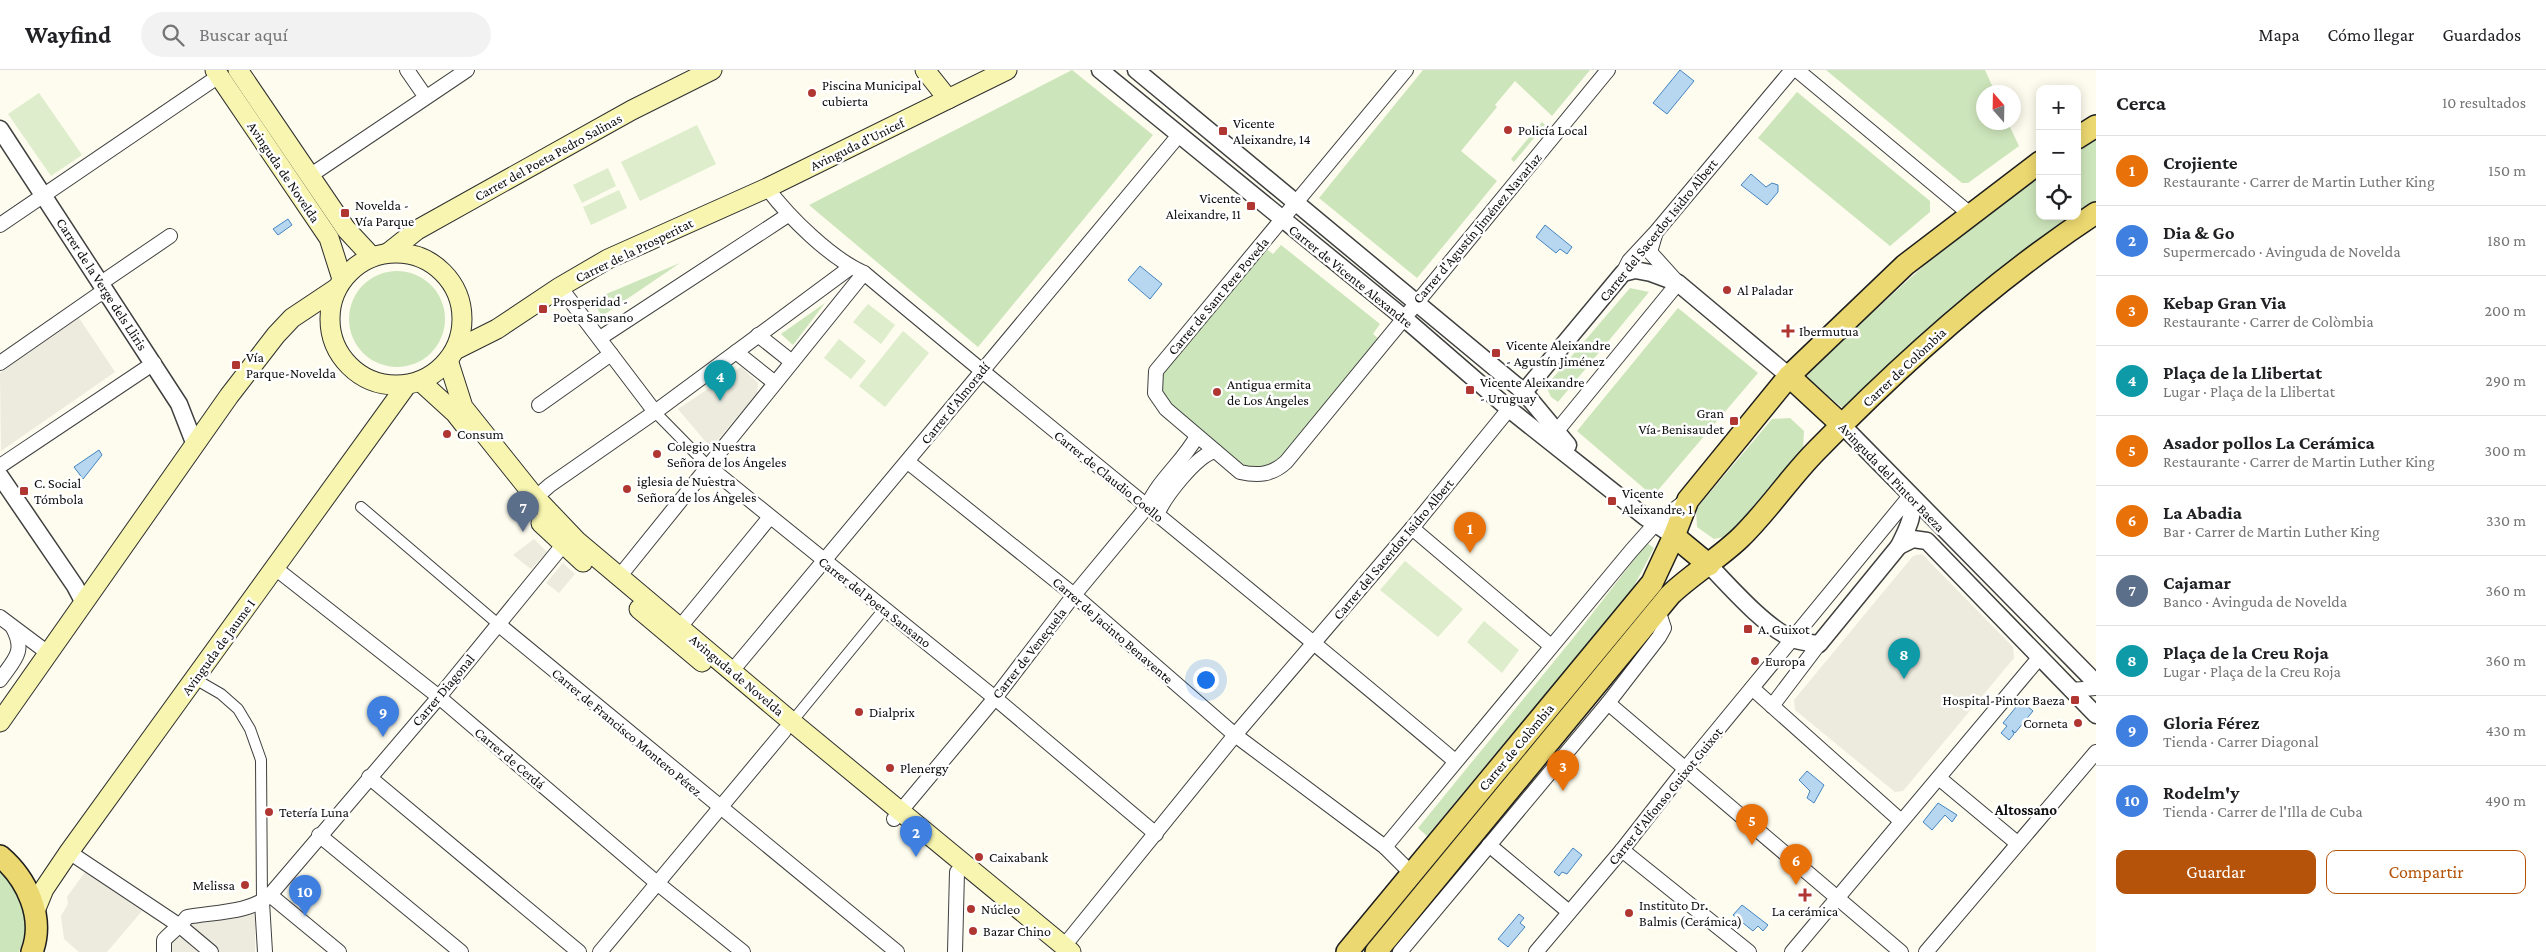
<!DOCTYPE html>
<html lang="es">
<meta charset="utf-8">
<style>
:root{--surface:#fff;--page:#f2f2f2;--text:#202124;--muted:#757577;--line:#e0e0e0;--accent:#b45309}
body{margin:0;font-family:"Crimson Pro",serif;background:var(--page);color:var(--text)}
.controls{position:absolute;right:15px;top:15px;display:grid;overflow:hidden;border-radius:10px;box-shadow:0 2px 12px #0003}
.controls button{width:45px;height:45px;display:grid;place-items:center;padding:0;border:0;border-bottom:1px solid var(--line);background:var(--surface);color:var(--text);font:25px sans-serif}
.compass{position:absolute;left:1976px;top:15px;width:45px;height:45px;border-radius:50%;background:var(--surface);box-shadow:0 2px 12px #0003;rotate:340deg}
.you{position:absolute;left:1205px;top:609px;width:18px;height:18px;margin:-12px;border:4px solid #fff;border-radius:50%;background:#1a73e8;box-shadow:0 0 0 8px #1a73e833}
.badge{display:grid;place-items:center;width:32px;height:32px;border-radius:50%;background:var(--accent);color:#fff;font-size:16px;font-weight:700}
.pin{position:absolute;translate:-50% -41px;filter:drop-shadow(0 1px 2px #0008)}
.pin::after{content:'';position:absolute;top:26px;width:18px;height:15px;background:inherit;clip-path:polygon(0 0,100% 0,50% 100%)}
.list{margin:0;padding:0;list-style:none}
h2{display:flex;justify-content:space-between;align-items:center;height:65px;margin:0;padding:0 20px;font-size:21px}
h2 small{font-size:16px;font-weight:400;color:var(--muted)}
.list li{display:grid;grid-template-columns:32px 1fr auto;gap:15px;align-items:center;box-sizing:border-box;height:70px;padding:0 20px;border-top:1px solid var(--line)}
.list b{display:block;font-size:19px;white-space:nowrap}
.list p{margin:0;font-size:16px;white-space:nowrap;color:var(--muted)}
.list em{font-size:16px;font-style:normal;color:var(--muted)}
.actions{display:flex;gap:10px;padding:15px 20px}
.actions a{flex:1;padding:11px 0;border:1px solid var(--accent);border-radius:10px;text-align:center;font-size:18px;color:var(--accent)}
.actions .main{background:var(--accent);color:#fff}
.icon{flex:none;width:28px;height:28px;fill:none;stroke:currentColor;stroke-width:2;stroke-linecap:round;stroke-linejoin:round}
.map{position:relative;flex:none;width:2096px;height:882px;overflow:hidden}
header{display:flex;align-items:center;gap:30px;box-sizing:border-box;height:70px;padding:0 25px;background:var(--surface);border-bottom:1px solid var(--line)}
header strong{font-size:24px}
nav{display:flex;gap:28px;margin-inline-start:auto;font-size:18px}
.search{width:350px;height:45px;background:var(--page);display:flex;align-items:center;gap:12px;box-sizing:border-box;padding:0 18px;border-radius:28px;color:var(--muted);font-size:19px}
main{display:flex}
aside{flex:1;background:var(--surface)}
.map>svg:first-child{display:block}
.green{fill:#cde5bb}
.pitch{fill:#deedcc}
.plaza{fill:#edeade}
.water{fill:#b7d6f0;stroke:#4585c0}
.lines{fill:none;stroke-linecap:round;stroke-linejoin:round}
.pedestrian-casing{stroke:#404040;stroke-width:12}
.minor-casing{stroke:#404040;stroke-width:16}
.tertiary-casing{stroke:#404040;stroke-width:19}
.secondary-casing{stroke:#2f2f2f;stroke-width:21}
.primary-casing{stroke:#1e1e1e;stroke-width:24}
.pedestrian{stroke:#fff;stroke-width:10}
.minor{stroke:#fff;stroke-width:14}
.tertiary{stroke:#fff;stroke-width:16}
.secondary{stroke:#f7f5af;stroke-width:19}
.primary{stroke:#ecd870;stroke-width:21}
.poi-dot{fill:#b03632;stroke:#fff;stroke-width:2}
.labels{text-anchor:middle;stroke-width:5;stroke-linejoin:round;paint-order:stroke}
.poi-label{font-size:14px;fill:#0d0d0d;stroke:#fff;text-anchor:start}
.street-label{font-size:14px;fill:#0d0d0d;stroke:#fff}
.neighbourhood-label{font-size:15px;font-weight:bold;fill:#0d0d0d;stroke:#fff}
</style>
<header>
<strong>Wayfind</strong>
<div class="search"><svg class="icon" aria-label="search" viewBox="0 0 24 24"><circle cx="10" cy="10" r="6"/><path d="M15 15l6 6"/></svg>Buscar aquí</div>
<nav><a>Mapa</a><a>Cómo llegar</a><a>Guardados</a></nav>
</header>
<main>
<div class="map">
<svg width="2096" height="882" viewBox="0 0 2096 882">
<rect width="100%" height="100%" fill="#fdfcee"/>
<g class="green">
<polygon points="1072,0 1153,65 978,277 809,135"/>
<polygon points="1423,0 1590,0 1552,46 1515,11 1495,35 1497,37 1461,81 1497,111 1417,208 1319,128"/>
<polygon points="1826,0 1985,0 1995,22 1984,22 1984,52 2008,53 2019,76 1968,113 1962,113"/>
<polygon points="1797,22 1930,131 1930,142 1890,176 1758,68"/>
<polygon points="1542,52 1545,55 1514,92 1511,89"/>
<polygon points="2096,70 2096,135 1845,340 1804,305 1928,192 2040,106 2040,146 2077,146 2077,82"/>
<polygon points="1281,175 1380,254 1373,264 1379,269 1276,394 1249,400 1235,391 1165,334 1159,315 1163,303 1266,179 1273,184"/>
<polygon points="680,193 602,246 592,230"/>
<circle cx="397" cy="249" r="48"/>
<polygon points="1630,218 1649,222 1558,332 1551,327 1546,316"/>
<polygon points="825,233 793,275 781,264"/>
<polygon points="1678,238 1758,303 1653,426 1577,361"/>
<polygon points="1790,348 1804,361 1803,378 1728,466 1714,469 1697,457 1696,439 1772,349"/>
<polygon points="1647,473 1654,478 1633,518 1427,766 1418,758 1578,562"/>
<path d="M 0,795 C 7,802 10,810 14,818 C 25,840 30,858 19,882 L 0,882 Z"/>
</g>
<g class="pitch">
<polygon points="39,23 82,85 51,106 8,44"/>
<polygon points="697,55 716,94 640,131 621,92"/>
<polygon points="608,98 616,116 582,133 573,115"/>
<polygon points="619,120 627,138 591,155 583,137"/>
<polygon points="868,234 895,255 881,274 853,252"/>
<polygon points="903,261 929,283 885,337 859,316"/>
<polygon points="839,269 866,291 851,309 824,288"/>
<polygon points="1405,491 1463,539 1438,567 1380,520"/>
<polygon points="1484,551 1519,580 1502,603 1467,572"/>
</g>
<g class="plaza">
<polygon points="79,248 115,302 1,381 0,303"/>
<polygon points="741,297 758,313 757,323 711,378 678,339"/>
<polygon points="534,469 547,482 531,499 513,485"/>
<polygon points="1922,484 2013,577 2014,588 1903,721 1895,722 1795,640 1794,630 1913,486"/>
<polygon points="563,493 575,504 559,523 546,513"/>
<polygon points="85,802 142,841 107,882 79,882 64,869 61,846 68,834 67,827"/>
<polygon points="250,841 255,844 255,882 215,882 186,855 191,852"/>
<polygon points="174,866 185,869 201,882 169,882 169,871"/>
</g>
<g class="water">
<polygon points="1680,0 1694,11 1667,44 1653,33"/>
<polygon points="1751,104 1766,117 1772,113 1778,115 1778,122 1767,135 1741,115"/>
<polygon points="288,149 292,155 278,165 273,159"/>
<polygon points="1545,155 1572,177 1567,184 1560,179 1556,183 1536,167"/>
<polygon points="1140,196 1162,214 1150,229 1128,210"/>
<polygon points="99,380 102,385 83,409 74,397"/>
<polygon points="2021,631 2033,641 2015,663 2012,660 2014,664 2009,670 2001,663 2007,656 2003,653"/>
<polygon points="1807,701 1824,715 1814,733 1807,728 1810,721 1799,710"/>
<polygon points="1938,733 1957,745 1952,752 1945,745 1932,760 1923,752"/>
<polygon points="1573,778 1582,785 1567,804 1562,802 1559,806 1554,802"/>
<polygon points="1742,835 1768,855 1763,861 1758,856 1753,861 1733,845"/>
<polygon points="1519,844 1524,848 1520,853 1525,857 1508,877 1498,869"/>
</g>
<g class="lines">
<defs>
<g id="pedestrian">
<polyline points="655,342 709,397"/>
<polyline points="361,437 498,554"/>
<polyline points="195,609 221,624 238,639 250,659 261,690 262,832"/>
<polyline points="790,654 885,538"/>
</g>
<g id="minor">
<polyline points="407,0 425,26"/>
<path d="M 1406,0 L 1156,301 L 1155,323 L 1166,339 L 1240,402 C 1258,406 1272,405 1286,392 L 1608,0"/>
<polyline points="1797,0 1970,144"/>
<polyline points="311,105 467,0"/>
<path d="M 767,118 C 789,147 830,188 864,203 C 1060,367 1260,526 1455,691"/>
<polyline points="0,155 219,6"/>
<polyline points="1623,203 1629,191 1656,162 1792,0"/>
<polyline points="101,213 170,166"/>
<polyline points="560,217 655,342"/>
<polyline points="758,265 792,292"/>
<polyline points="600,268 788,145"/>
<polyline points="736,282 775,313"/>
<polyline points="0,293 105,220"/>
<polyline points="539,335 611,284"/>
<polyline points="1556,362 1678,213 1650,182 1655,165"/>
<polyline points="908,392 1074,525 1235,665 1385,777 1412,804"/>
<polyline points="0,396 154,293"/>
<polyline points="709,397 995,628 1156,764"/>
<polyline points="526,436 550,415 655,342 851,197"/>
<path d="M 1157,445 C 1164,427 1196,386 1215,381"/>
<polyline points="1412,458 1551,576"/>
<polyline points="275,498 439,627 657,813 743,882"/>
<polyline points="619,507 864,203"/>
<polyline points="0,547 48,583"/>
<polyline points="498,554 897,882"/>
<polyline points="680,557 770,447"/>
<polyline points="732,601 1179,65"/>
<path d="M 0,610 C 14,590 26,582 13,558"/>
<polyline points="1752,618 1901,751"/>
<polyline points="2071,620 2096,618"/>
<polyline points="1608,633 1901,882"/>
<polyline points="1772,636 1819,574"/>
<polyline points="369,707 579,882"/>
<polyline points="1939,708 2017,773"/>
<path d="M 894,749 L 995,628 L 1074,525 L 1147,437 C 1158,410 1183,392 1197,366"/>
<polyline points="319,765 461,882"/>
<polyline points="1489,775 1569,842"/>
<polyline points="1385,777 1631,481 1655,454 1687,430"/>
<polyline points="1622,780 1749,882"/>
<polyline points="69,782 180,856 211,882"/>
<polyline points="270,825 339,882"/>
<polyline points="262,832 265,882"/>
<polyline points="1064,876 1235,665 1412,458 1509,339"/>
<path d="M 164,882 L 164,870 C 172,861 181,856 187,847 C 213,842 251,843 270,825 L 439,627 L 563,475"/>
<polyline points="600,882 784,661"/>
<polyline points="955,882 957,802"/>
<polyline points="1400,882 1608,633 1659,567 1664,558 1658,540"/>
<polyline points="1536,882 1622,780 1686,698 1910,426"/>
<polyline points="1792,882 2039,588"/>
<polyline points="1926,882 2096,682"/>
</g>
<g id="tertiary">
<polyline points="1100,0 1404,248 1509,339 1645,447 1674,466"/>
<polyline points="1136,0 1524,322 1568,375"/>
<polyline points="0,59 179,334 195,375"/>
<polyline points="1524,322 1623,203 1635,200 1651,203 1678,213 1789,306"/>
<polyline points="1842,355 2096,613"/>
<polyline points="0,406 75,516 84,533"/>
<path d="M 1899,476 C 1907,459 1916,445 1910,426"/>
<path d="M 1709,495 C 1729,516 1766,558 1793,569 C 1800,572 1811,573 1819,574 L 1899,476 L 1913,469 L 1927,471 L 2096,645"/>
</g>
<g id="secondary">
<polyline points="215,0 329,168 342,209"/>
<polyline points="238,0 346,159 372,187"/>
<polyline points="925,0 948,29"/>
<polyline points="388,183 417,160 632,40 712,0"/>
<circle cx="396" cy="249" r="66"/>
<polyline points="455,280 497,259 560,217 608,189 767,118 1007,0"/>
<polyline points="448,290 463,337 535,427 577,471 792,652 1071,882"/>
<polyline points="421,312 455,343 466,357"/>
<polyline points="541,453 583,492"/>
<polyline points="639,539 702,592"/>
<polyline points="0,652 229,326 276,265 292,248 337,218"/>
<polyline points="35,841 44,819 69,782 406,316"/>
</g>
<g id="primary">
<polyline points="2077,68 2096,56"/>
<polyline points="1789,306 1842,355"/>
<polyline points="1674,466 1709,495"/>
<path d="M 0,786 C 27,809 45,847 32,882"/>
<polyline points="1347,882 1652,513 1674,466 1688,430 1789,306 1905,195 2040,92"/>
<path d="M 1376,882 L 1670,525 C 1692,504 1718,489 1740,468 C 1768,441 1790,407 1817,380 C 1902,293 1995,209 2096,143"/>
</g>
</defs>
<use href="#pedestrian" class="pedestrian-casing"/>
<use href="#minor" class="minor-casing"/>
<use href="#tertiary" class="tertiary-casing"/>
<use href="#secondary" class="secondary-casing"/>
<use href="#primary" class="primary-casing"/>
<use href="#pedestrian" class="pedestrian"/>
<use href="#minor" class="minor"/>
<use href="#tertiary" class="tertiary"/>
<use href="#secondary" class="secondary"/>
<use href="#primary" class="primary"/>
</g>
<g class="poi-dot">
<circle cx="812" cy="23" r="5"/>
<circle cx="1508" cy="60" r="5"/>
<rect x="1218" y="56" width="10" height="10" rx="2.5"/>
<rect x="1246" y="131" width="10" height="10" rx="2.5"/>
<rect x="340" y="138" width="10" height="10" rx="2.5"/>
<circle cx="1727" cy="220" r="5"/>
<rect x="538" y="234" width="10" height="10" rx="2.5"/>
<path d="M1785.5 253.5h5v5h5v5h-5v5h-5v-5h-5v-5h5z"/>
<rect x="1491" y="278" width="10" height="10" rx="2.5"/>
<rect x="231" y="290" width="10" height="10" rx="2.5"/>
<rect x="1465" y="315" width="10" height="10" rx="2.5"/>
<circle cx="1217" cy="322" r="5"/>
<rect x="1729" y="346" width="10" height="10" rx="2.5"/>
<circle cx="447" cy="364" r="5"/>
<circle cx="657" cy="384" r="5"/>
<circle cx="627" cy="419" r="5"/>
<rect x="19" y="416" width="10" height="10" rx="2.5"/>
<rect x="1607" y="426" width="10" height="10" rx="2.5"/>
<rect x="1743" y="554" width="10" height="10" rx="2.5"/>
<circle cx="1755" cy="591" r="5"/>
<rect x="2070" y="625" width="10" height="10" rx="2.5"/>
<circle cx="859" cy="642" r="5"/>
<circle cx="2078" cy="653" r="5"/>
<circle cx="890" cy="698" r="5"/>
<circle cx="269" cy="742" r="5"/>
<circle cx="979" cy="787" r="5"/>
<circle cx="245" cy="815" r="5"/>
<path d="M1802.5 817.5h5v5h5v5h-5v5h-5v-5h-5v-5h5z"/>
<circle cx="971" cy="839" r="5"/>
<circle cx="1629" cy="843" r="5"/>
<circle cx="973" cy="861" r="5"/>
</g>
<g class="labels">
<g class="poi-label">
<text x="822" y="20">Piscina Municipal<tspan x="822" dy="16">cubierta</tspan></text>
<text x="1233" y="58">Vicente<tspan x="1233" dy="16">Aleixandre, 14</tspan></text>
<text x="1518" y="65">Policía Local</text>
<text x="1241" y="133" text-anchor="end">Vicente<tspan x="1241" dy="16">Aleixandre, 11</tspan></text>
<text x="355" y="140">Novelda -<tspan x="355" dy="16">Vía Parque</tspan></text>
<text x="1737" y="225">Al Paladar</text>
<text x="553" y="236">Prosperidad -<tspan x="553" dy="16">Poeta Sansano</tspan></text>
<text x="1799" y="266">Ibermutua</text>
<text x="1506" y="280">Vicente Aleixandre<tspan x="1506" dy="16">- Agustín Jiménez</tspan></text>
<text x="246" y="292">Vía<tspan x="246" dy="16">Parque-Novelda</tspan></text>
<text x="1480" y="317">Vicente Aleixandre<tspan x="1480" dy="16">- Uruguay</tspan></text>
<text x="1227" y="319">Antigua ermita<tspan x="1227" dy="16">de Los Ángeles</tspan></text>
<text x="1724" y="348" text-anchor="end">Gran<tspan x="1724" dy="16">Vía-Benisaudet</tspan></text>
<text x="457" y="369">Consum</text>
<text x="667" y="381">Colegio Nuestra<tspan x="667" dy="16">Señora de los Ángeles</tspan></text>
<text x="637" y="416">iglesia de Nuestra<tspan x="637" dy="16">Señora de los Ángeles</tspan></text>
<text x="34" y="418">C. Social<tspan x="34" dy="16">Tómbola</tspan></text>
<text x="1622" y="428">Vicente<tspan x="1622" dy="16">Aleixandre, 1</tspan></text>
<text x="1758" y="564">A. Guixot</text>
<text x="1765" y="596">Europa</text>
<text x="2065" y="635" text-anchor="end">Hospital-Pintor Baeza</text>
<text x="869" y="647">Dialprix</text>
<text x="2068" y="658" text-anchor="end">Corneta</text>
<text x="900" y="703">Plenergy</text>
<text x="279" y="747">Tetería Luna</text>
<text x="989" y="792">Caixabank</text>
<text x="235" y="820" text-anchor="end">Melissa</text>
<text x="1639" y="840">Instituto Dr.<tspan x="1639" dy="16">Balmis (Cerámica)</tspan></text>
<text x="981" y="844">Núcleo</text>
<text x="1805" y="846" text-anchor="middle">La cerámica</text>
<text x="983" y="866">Bazar Chino</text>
</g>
<g class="street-label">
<text transform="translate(857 74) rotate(-26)" y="5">Avinguda d'Unicef</text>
<text transform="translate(548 87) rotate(-29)" y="5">Carrer del Poeta Pedro Salinas</text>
<text transform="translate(284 102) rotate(56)" y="5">Avinguda de Novelda</text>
<text transform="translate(1477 158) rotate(-50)" y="5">Carrer d'Agustín Jiménez Navarlaz</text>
<text transform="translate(1658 160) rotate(-51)" y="5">Carrer del Sacerdot Isidro Albert</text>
<text transform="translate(634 180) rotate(-26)" y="5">Carrer de la Prosperitat</text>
<text transform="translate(1351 206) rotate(39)" y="5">Carrer de Vicente Alexandre</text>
<text transform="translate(102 214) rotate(57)" y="5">Carrer de la Verge dels Lliris</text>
<text transform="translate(1218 226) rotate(-50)" y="5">Carrer de Sant Pere Poveda</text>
<text transform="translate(1904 297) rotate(-43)" y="5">Carrer de Colòmbia</text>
<text transform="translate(955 333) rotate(-51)" y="5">Carrer d'Almoradí</text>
<text transform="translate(1109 406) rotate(39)" y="5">Carrer de Claudio Coello</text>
<text transform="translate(1892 407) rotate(46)" y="5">Avinguda del Pintor Baeza</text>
<text transform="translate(1393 479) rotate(-50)" y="5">Carrer del Sacerdot Isidro Albert</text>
<text transform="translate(875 532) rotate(38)" y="5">Carrer del Poeta Sansano</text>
<text transform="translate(1113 560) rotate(41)" y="5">Carrer de Jacinto Benavente</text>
<text transform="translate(218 577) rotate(-54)" y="5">Avinguda de Jaume I</text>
<text transform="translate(1029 583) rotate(-52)" y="5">Carrer de Veneçuela</text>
<text transform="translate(737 605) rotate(40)" y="5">Avinguda de Novelda</text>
<text transform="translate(443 620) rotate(-50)" y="5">Carrer Diagonal</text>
<text transform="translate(627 662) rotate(40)" y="5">Carrer de Francisco Montero Pérez</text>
<text transform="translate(1516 677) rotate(-50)" y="5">Carrer de Colòmbia</text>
<text transform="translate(510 688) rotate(40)" y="5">Carrer de Cerdá</text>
<text transform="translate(1665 726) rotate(-51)" y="5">Carrer d'Alfonso Guixot Guixot</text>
</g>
<g class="neighbourhood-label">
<text x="2026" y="745">Altossano</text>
</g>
</g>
</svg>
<div class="controls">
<button>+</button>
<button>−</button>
<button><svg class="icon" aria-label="locate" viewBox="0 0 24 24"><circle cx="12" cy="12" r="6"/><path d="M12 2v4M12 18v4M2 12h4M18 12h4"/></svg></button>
</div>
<svg class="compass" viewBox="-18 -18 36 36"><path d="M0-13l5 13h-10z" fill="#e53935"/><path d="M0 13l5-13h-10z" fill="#757577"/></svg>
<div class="you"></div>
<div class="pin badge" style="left:1470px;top:483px;background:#e8710a">1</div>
<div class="pin badge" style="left:916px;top:787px;background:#3f7fe0">2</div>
<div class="pin badge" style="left:1563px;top:721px;background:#e8710a">3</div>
<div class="pin badge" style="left:720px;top:331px;background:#0f9aa8">4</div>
<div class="pin badge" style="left:1752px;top:775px;background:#e8710a">5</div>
<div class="pin badge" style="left:1796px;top:815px;background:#e8710a">6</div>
<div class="pin badge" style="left:523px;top:462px;background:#5c6f8a">7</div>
<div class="pin badge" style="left:1904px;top:609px;background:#0f9aa8">8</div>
<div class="pin badge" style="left:383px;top:667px;background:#3f7fe0">9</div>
<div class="pin badge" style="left:305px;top:846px;background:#3f7fe0">10</div>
</div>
<aside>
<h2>Cerca<small>10 resultados</small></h2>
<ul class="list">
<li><span class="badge" style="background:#e8710a">1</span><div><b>Crojiente</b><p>Restaurante · Carrer de Martin Luther King</p></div><em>150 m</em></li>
<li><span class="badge" style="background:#3f7fe0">2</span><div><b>Dia &amp; Go</b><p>Supermercado · Avinguda de Novelda</p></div><em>180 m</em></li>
<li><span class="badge" style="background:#e8710a">3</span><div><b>Kebap Gran Via</b><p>Restaurante · Carrer de Colòmbia</p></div><em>200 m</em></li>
<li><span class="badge" style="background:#0f9aa8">4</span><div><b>Plaça de la Llibertat</b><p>Lugar · Plaça de la Llibertat</p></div><em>290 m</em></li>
<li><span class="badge" style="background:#e8710a">5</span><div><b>Asador pollos La Cerámica</b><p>Restaurante · Carrer de Martin Luther King</p></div><em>300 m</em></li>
<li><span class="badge" style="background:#e8710a">6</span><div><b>La Abadia</b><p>Bar · Carrer de Martin Luther King</p></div><em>330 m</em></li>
<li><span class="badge" style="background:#5c6f8a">7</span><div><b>Cajamar</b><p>Banco · Avinguda de Novelda</p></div><em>360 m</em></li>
<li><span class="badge" style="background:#0f9aa8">8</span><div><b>Plaça de la Creu Roja</b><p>Lugar · Plaça de la Creu Roja</p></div><em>360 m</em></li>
<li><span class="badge" style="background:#3f7fe0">9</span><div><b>Gloria Férez</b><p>Tienda · Carrer Diagonal</p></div><em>430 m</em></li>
<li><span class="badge" style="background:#3f7fe0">10</span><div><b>Rodelm'y</b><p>Tienda · Carrer de l'Illa de Cuba</p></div><em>490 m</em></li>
</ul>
<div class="actions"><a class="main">Guardar</a><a>Compartir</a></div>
</aside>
</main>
